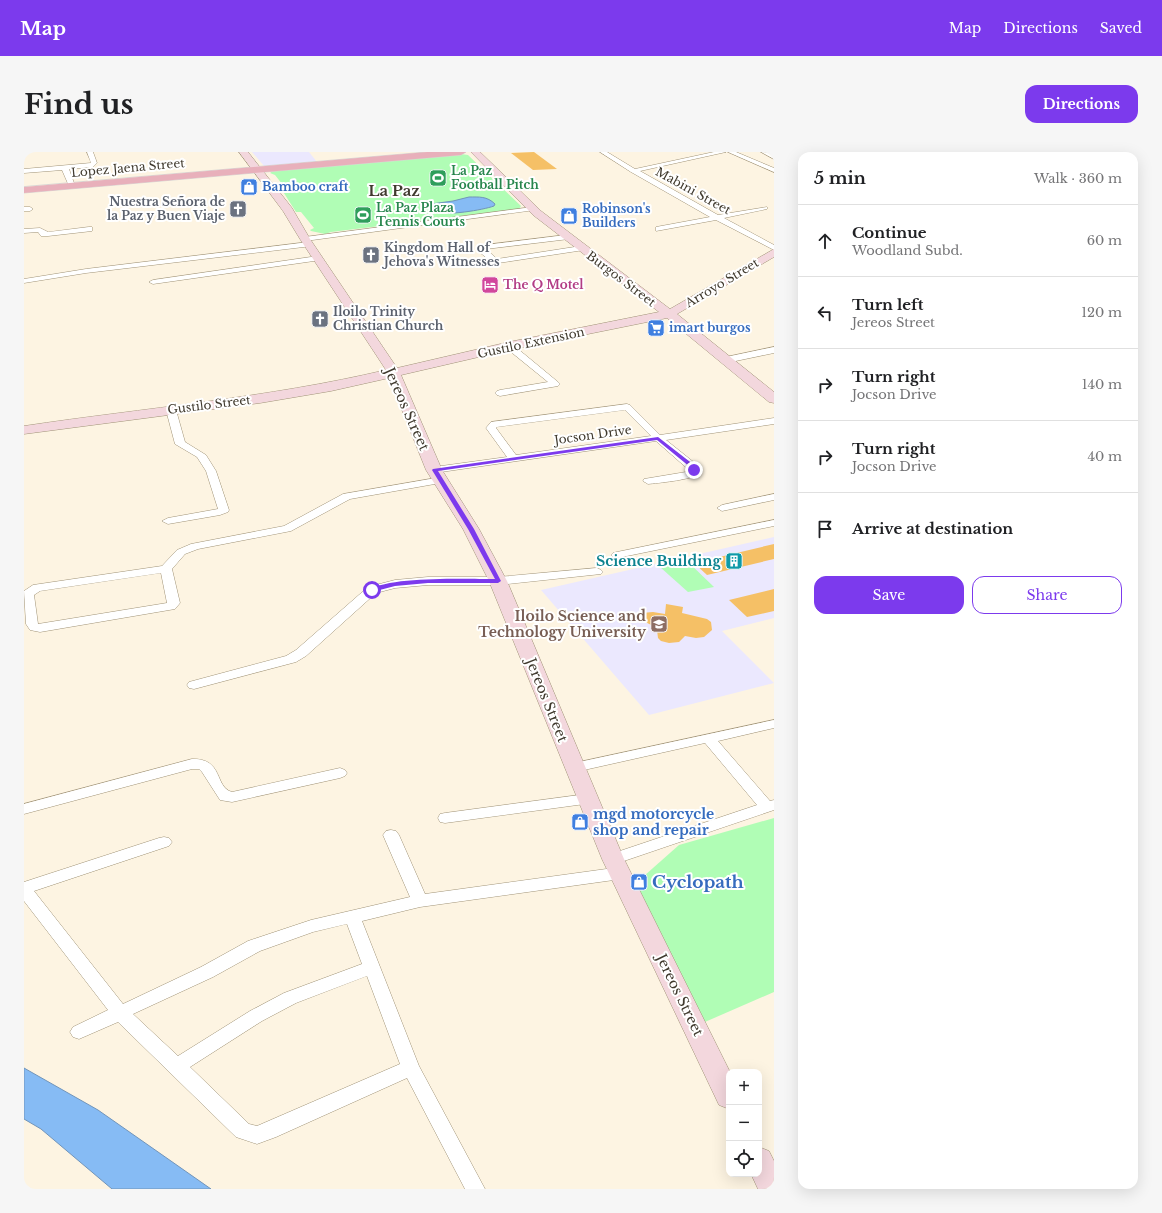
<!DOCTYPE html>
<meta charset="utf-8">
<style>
:root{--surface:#fff;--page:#f6f6f6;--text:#202124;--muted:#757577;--line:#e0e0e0;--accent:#7c3aed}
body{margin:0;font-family:"Libre Baskerville",serif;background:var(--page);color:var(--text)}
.controls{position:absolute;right:12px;bottom:12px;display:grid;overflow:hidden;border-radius:8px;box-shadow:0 4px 16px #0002}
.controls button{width:36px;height:36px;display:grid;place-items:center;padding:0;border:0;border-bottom:1px solid var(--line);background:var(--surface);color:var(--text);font:20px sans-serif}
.stop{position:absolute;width:12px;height:12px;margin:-9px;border:3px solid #7c3aed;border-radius:50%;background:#fff}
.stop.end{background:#7c3aed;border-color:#fff;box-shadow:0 1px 4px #0008}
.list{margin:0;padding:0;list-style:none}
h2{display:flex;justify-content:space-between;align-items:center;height:52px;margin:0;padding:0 16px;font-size:17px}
h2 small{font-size:13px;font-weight:400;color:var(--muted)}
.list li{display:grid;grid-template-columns:26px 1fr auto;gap:12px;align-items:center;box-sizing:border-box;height:72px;padding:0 16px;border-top:1px solid var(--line)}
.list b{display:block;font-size:15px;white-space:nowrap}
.list p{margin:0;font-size:13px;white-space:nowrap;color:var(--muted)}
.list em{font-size:13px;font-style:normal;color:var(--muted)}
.actions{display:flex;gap:8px;padding:12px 16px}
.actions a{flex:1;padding:9px 0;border:1px solid var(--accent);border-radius:12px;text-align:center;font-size:14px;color:var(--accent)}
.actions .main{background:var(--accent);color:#fff}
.icon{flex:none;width:22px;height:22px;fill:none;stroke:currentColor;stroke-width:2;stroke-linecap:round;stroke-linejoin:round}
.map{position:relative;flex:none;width:750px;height:1037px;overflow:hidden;border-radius:12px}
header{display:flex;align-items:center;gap:24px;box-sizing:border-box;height:56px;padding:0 20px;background:var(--accent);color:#fff}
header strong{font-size:19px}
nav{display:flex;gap:22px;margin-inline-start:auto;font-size:14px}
.intro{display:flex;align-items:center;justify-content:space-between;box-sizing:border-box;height:96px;padding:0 24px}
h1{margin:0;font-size:28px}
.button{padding:10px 18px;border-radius:12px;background:var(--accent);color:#fff;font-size:14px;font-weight:700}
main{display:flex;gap:24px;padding:0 24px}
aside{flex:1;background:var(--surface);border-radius:12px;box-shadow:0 4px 16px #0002}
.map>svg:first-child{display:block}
.education{fill:#ebe8fe}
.green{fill:#b0fdb5}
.water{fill:#86bbf4;stroke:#7194b9}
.building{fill:#f5c066}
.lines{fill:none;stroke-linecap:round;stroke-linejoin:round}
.street-casing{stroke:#a09377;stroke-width:1}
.secondary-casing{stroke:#a09377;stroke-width:1}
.primary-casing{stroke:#d9d8d5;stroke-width:1}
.street{fill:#fff;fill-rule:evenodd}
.secondary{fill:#f3d7dd;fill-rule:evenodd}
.primary{fill:#e8b0bb;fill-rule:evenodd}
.route{fill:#7c3aed}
.labels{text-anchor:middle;stroke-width:4;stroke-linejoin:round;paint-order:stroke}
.far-street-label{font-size:12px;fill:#403a2e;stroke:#fff}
.far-leisure-label{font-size:12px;font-weight:bold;fill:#27864d;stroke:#fff;text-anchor:start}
.far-shop-label{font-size:12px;font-weight:bold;fill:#366cbe;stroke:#fff;text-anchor:start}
.far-worship-label{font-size:12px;font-weight:bold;fill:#5b616d;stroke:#fff;text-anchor:start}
.far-hotel-label{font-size:12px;font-weight:bold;fill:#b23c85;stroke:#fff;text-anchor:start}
.street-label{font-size:14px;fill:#403a2e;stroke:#fff}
.culture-label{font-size:14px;font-weight:bold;fill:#0d838f;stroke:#fff;text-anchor:end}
.education-label{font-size:14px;font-weight:bold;fill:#785e54;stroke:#fff;text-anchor:end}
.shop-label{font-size:14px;font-weight:bold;fill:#366cbe;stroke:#fff;text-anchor:start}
.far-district-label{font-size:15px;font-weight:bold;fill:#403a2e;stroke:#fff}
.near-shop-label{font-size:17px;font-weight:bold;fill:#366cbe;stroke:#fff;text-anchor:start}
</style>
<header>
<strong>Map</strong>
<nav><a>Map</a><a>Directions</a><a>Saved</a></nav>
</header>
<div class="intro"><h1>Find us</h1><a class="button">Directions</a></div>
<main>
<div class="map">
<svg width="750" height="1037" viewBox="0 0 750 1037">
<rect width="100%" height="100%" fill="#fdf4e2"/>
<g class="education">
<polygon points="228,0 285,0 293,10 240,14"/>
<polygon points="750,385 750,466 698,479 750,531 625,563 517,438"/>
</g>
<g class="green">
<polygon points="437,2 444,3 497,54 495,57 307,80 301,82 287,79 286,78 290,76 277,60 272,60 258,38 262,37 251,23 246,21 249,19"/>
<polygon points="662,408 690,435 664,440 636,415"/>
<polygon points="750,666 750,840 674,873 603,739 655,693"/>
</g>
<g class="water">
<path d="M 445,45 C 455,45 463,44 471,52 L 470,54 C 459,58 422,64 411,60 C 408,59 406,56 404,54 L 407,52 L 429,49 Z"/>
<polygon points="0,916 74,958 187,1037 88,1037 17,977 0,967"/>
</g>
<g class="building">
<polygon points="510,0 533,17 509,18 487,1"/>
<polygon points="750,392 750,407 683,423 670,411"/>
<polygon points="750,437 750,459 723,465 705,448"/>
<polygon points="642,452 659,455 658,461 683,467 687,470 688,478 680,485 672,486 661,484 655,490 645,491 637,489 634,486 633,478 629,477 629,474 606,462 629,460 641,462"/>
</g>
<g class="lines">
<defs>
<g id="street">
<polygon points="63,0 69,0 73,11 69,15 45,17 51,34 50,35 45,34 38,18 0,21 0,17 67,11"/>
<polygon points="576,0 583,0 611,17 690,0 702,0 616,19 694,63 743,55 743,57 700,66 750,93 750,98 692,68 632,79 632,75 686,65 607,20"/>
<polygon points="704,0 712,0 750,16 750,20"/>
<polygon points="737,0 745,0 750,3 750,7"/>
<polygon points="0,55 6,55 9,57 6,59 0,59"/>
<polygon points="509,55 512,57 511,58 281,89 277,87 281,85"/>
<polygon points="65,75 68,75 68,79 24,84 17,84 14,80 0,81 0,77 16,76 24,80"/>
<polygon points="542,83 546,85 545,87 462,97 473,107 557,94 560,94 560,98 448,115 444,113 448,111 465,108 453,98 453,94"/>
<polygon points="285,90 289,92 288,94 62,121 0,131 0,127 62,117"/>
<polygon points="294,104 297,104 297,108 129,132 125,130 129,128"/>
<polygon points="485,191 488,192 534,230 536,232 534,234 476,244 473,243 471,241 473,239 476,238 524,230 482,196 481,194 482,192"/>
<polygon points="750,195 750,201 702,211 698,208 702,205"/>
<path d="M 603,252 L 606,253 L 636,283 L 750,266 L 750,272 L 642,288 L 672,312 L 675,318 C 674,321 674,322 672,323 C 665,328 634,331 624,332 L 619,329 L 620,327 L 662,320 L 665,318 L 632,289 L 410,321 L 405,318 L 410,315 L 483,305 L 462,276 L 467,270 ZM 601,258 L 627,284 L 492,303 L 472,276 L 473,275 Z"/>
<polygon points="147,255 152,258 161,290 182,303 192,319 205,358 204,360 196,363 144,372 138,369 144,366 194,357 182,319 173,305 151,292 142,258"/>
<path d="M 418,325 L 423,328 L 422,330 L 326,347 L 267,379 L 174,397 L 161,402 L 148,417 L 156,451 L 151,457 L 16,480 L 6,478 L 2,472 L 0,439 L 9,433 L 138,414 L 153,398 L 167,392 L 260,374 L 319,342 ZM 137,421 L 143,451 L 14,472 L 10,443 L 16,439 Z"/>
<polygon points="750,342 750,348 698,359 693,356 698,353"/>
<polygon points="750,368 750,374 593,406 589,405 587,403 589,401 593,400"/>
<polygon points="573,416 577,418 579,420 577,422 474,433 404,433 371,436 352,441 282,504 272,510 170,537 165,536 163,533 165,530 262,504 272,498 344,435 371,428 404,425 474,425"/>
<polygon points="750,568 750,576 694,589 746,649 750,648 750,658 594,711 589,713 584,711 581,707 584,703 733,653 681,591 551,620 546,618 544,615 546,612"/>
<path d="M 168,607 C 200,606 190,635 208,640 L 316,616 L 321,618 L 323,621 L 321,624 L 316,626 L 208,650 L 196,648 L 178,620 L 175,617 L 168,617 L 0,662 L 0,652 Z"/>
<polygon points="563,642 568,643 570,647 568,651 421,671 416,670 414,666 416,662 421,661"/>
<path d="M 367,678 L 372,679 L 375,683 L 401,742 L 597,715 L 603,717 L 605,721 L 603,725 L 597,727 L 396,755 L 338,769 L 395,914 L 461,1037 L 441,1037 L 383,926 L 252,985 L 233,992 L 212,985 L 94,870 L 55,887 L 49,885 L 46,880 L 49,875 L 84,858 L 0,749 L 0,730 L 135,686 L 140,685 L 145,686 L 148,690 L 145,694 L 10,739 L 99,852 L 177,815 L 224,789 L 287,768 L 386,745 L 359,683 L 362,679 ZM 323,772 L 338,812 L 260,841 L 226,859 L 154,904 L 109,862 L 189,825 L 236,799 L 289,780 ZM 343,824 L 376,912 L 233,974 L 225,972 L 166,915 L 238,869 L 272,851 Z"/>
</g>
<g id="secondary">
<path d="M 215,0 L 224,0 L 268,56 L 286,87 L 373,216 L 485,190 L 635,160 L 509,63 L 447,0 L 456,0 L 517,59 L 646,157 L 750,97 L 750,105 L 653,162 L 750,240 L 750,251 L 745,250 L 643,166 L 485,198 L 377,223 L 418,318 L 455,377 L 483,429 L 600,707 L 706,920 L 705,920 L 705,957 L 695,953 L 578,707 L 465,429 L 439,377 L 402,318 L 365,226 L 307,239 L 236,251 L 0,282 L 0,274 C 121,256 243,246 362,218 L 276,87 L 259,59 Z"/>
<polygon points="735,995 745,999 750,1009 750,1037 734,1037 727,1022 735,1022"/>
</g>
<polygon id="primary" points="403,0 442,0 437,3 0,41 0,35"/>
</defs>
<use href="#street" class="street-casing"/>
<use href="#secondary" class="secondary-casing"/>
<use href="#primary" class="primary-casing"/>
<use href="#street" class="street"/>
<use href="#secondary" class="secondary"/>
<use href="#primary" class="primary"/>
</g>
<path class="route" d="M 634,285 L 670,313 L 672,319 L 668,319 L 666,315 L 633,288 L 414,319 L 450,377 L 477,429 L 474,431 L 404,431 L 371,434 L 348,440 L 345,438 C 366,424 443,427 471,427 L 444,377 L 408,318 L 409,317 Z"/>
<defs>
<symbol id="stadium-square" viewBox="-11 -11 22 22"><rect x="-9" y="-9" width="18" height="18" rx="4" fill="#2e9e5b" stroke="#fff"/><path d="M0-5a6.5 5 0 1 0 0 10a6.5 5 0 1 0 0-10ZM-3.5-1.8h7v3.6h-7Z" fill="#fff"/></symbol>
<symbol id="shop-square" viewBox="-11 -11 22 22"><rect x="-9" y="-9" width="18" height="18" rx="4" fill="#3f7fe0" stroke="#fff"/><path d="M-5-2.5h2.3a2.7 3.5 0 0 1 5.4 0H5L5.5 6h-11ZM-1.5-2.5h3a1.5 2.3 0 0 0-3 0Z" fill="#fff"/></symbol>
<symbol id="church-square" viewBox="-11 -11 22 22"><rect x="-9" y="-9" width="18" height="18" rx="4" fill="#6b7280" stroke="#fff"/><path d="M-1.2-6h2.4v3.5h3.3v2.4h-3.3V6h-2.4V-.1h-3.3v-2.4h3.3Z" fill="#fff"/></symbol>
<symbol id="hotel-square" viewBox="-11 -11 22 22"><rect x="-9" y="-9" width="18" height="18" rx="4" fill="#d1479c" stroke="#fff"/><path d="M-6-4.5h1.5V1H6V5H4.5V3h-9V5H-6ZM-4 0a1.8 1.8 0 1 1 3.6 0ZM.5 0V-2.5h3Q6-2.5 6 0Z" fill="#fff"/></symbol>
<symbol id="supermarket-square" viewBox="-11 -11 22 22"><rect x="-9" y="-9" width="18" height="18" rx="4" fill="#3f7fe0" stroke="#fff"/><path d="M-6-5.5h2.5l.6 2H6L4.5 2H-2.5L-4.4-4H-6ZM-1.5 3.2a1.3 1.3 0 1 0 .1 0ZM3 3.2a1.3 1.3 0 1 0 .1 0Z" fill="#fff"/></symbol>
<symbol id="building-square" viewBox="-11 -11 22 22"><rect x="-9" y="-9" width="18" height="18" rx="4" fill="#0f9aa8" stroke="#fff"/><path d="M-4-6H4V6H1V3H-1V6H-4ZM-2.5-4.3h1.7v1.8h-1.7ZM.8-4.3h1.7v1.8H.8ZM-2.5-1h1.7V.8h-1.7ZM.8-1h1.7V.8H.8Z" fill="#fff"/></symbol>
<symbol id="university-square" viewBox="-11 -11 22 22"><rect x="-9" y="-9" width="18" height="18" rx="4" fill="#8d6e63" stroke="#fff"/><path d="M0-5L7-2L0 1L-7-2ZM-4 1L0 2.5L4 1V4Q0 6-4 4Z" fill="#fff"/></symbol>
</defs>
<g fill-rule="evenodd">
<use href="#stadium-square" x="404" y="16" width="20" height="20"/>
<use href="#shop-square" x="215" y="25" width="20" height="20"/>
<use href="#church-square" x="204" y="47" width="20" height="20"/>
<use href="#stadium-square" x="329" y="53" width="20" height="20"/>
<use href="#shop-square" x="535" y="54" width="20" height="20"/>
<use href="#church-square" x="337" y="93" width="20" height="20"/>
<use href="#hotel-square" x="456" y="123" width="20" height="20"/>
<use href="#church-square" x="286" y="157" width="20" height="20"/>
<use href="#supermarket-square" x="622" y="166" width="20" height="20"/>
<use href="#building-square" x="700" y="399" width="20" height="20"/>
<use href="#university-square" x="625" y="462" width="20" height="20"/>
<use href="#shop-square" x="546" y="660" width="20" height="20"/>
<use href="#shop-square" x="605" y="720" width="20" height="20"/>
</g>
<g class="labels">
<g class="far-street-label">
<text transform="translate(104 16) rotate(-5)" y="4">Lopez Jaena Street</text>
<text transform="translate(669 39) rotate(29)" y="4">Mabini Street</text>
<text transform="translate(597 127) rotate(37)" y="4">Burgos Street</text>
<text transform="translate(698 131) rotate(-31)" y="4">Arroyo Street</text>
<text transform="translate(507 191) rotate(-12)" y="4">Gustilo Extension</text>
<text transform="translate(185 253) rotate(-7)" y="4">Gustilo Street</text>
<text transform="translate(569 283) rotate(-8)" y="4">Jocson Drive</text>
</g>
<g class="far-leisure-label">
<text x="427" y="23">La Paz<tspan x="427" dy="14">Football Pitch</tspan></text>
<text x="352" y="60">La Paz Plaza<tspan x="352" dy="14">Tennis Courts</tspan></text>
</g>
<g class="far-shop-label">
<text x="238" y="39">Bamboo craft</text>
<text x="558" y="61">Robinson's<tspan x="558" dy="14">Builders</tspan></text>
<text x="645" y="180">imart burgos</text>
</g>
<g class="far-worship-label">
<text x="201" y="54" text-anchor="end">Nuestra Señora de<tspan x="201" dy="14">la Paz y Buen Viaje</tspan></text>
<text x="360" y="100">Kingdom Hall of<tspan x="360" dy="14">Jehova's Witnesses</tspan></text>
<text x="309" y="164">Iloilo Trinity<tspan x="309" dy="14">Christian Church</tspan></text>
</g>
<g class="far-hotel-label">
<text x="479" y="137">The Q Motel</text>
</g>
<g class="street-label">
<text transform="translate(383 257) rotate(66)" y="5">Jereos Street</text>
<text transform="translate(523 548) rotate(68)" y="5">Jereos Street</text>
<text transform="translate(656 843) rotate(64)" y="5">Jereos Street</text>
</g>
<g class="culture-label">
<text x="697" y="414">Science Building</text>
</g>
<g class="education-label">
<text x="622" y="469">Iloilo Science and<tspan x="622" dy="16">Technology University</tspan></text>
</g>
<g class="shop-label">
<text x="569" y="667">mgd motorcycle<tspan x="569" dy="16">shop and repair</tspan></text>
</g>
<g class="far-district-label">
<text x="370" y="44">La Paz</text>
</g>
<g class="near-shop-label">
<text x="628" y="736">Cyclopath</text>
</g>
</g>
</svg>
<div class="controls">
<button>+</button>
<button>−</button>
<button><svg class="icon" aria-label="locate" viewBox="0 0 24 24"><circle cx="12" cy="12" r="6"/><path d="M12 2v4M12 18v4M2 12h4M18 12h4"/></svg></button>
</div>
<div class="stop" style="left:348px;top:438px"></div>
<div class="stop end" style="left:670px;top:318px"></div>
</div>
<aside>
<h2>5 min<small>Walk · 360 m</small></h2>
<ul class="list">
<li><svg class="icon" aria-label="ahead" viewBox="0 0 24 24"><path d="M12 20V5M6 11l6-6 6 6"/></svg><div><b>Continue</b><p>Woodland Subd.</p></div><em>60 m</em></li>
<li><svg class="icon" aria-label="left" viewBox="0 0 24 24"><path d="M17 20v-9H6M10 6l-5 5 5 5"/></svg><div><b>Turn left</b><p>Jereos Street</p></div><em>120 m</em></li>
<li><svg class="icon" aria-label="right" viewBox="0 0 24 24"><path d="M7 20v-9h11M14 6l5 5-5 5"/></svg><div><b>Turn right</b><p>Jocson Drive</p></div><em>140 m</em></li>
<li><svg class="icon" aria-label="right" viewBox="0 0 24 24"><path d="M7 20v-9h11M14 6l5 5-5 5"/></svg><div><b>Turn right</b><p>Jocson Drive</p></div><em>40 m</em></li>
<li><svg class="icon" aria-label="arrive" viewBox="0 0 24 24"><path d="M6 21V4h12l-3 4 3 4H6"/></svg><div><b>Arrive at destination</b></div></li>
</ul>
<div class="actions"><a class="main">Save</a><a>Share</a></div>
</aside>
</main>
